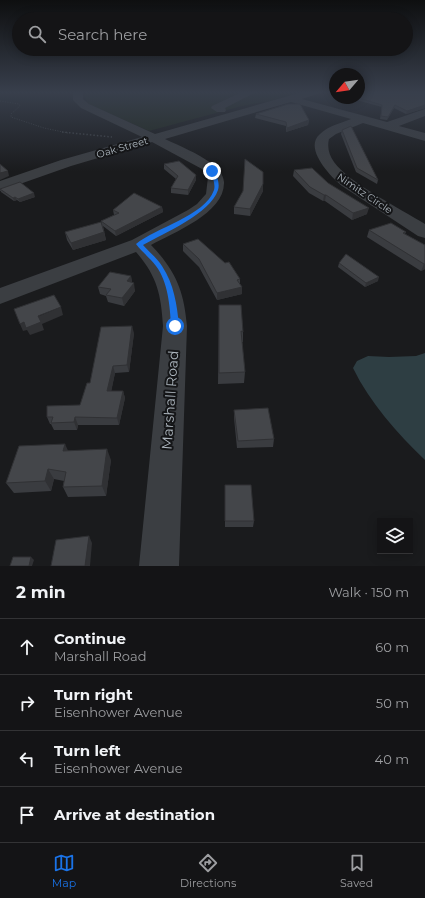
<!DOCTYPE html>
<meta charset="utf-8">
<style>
:root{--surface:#141416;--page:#212123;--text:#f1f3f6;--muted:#9d9ea1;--line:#333335;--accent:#1a73e8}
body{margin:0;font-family:Montserrat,sans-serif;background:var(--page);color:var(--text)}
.controls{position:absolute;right:12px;bottom:12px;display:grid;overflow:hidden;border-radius:0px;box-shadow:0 2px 10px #0003}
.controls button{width:36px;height:36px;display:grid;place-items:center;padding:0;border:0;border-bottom:1px solid var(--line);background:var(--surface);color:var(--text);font:20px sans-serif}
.compass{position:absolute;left:329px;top:68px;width:36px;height:36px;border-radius:50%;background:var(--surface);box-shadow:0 2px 10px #0003;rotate:241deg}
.stop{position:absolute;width:12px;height:12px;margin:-9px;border:3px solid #1a73e8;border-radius:50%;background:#fff}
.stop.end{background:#1a73e8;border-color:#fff;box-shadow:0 1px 4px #0008}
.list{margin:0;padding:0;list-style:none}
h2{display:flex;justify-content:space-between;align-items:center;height:52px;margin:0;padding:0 16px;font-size:17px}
h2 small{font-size:13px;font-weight:400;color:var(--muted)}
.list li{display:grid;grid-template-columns:26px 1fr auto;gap:12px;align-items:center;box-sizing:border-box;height:56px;padding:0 16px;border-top:1px solid var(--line)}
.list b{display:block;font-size:15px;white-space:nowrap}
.list p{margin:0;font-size:13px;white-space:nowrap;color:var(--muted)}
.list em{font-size:13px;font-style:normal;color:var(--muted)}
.icon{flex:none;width:22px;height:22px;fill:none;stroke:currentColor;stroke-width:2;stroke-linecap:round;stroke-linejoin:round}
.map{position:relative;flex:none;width:425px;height:566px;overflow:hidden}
.search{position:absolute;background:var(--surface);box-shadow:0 2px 10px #0003;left:12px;right:12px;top:12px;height:44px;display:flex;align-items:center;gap:10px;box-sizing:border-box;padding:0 14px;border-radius:22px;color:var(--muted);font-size:15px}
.sheet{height:276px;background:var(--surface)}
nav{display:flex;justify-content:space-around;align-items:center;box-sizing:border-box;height:56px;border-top:1px solid var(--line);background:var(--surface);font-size:11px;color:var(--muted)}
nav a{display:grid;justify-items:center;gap:2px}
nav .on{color:var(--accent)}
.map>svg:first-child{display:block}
.green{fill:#20291f}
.water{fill:#2e3e43}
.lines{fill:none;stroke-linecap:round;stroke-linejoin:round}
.path-far1{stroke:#414549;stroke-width:1;stroke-dasharray:1 1.5;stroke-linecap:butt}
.path{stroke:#414549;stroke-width:1.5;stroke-dasharray:1.5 2;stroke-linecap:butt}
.minor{fill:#3b3e42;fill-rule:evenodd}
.wall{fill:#3a3c40}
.shaded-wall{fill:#303134}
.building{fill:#44464a;stroke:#303134}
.route{fill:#1a73e8}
.labels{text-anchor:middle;stroke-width:4;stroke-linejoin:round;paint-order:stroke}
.far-street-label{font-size:10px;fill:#acb5bd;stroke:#151618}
.near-street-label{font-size:14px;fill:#acb5bd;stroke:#151618}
</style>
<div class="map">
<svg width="425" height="566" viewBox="0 0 425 566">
<rect width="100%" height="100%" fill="#1a1b1d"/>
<polygon class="green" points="88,92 301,92 270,101 242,106 149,131 90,105 87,102 85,94"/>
<path class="water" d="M 425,353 L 425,460 C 397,433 370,403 353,368 L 357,361 L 368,356 L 389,357 L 416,356 Z"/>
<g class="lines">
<polyline class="path-far1" points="0,101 19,104 20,106 11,114 11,117 44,128 68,133"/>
<polyline class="path" points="62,132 112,137"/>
<g class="minor">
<path d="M 73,92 L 83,92 L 83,99 L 89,104 L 155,134 L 302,92 L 319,92 L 317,94 L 302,99 L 387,122 L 425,109 L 425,116 L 399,126 L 425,133 L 425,141 L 363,123 L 336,134 L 329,139 C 327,147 329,155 334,162 C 349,183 401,209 425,224 L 425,238 L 418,236 L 342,186 C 331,177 303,148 320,134 C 328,126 341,123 351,119 L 291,102 L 165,139 C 180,146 197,153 211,163 C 218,167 223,174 224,182 C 225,213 174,232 151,245 C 176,271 184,291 187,326 L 179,566 L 139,566 L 163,326 C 161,294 157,276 136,252 L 0,304 L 0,288 L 132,240 L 188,210 L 197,204 L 206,194 L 208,177 L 202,169 L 152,142 L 71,166 L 0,191 L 0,181 L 61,160 L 142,137 L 81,108 L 73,100 Z"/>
<polygon points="242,92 256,92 225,108 226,110 225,112 217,112 211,108 212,106"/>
</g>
</g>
<g class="wall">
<polygon points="425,92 425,108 406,114 394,108 387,120 380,119 382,107 349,98 359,98"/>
<polygon points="256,114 309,120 308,125 286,132 286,126 255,118"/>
<polygon points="342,130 378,180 377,184 356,172 341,134"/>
<polygon points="164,164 196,175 196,180 188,195 171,193 171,188 176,179 164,169"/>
<polygon points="294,170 328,183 367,214 352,220 325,201 323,201 309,193 293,176"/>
<polygon points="263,184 263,191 250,216 234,214 234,207"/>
<polygon points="0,189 35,197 20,202 17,200 14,201 1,192"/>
<polygon points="162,207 163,212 116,236 103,226 106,240 73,250 67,240 65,232 102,224 101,221 114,215 113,210"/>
<polygon points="369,230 406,232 405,234 425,245 425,269 421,271 367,237"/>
<polygon points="183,244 240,279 240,284 242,287 242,294 217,300 199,267 183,251"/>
<polygon points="339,263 378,281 365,287 338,267"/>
<polygon points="131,276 132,282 135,291 124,306 108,302 106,296 100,294 98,287"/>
<polygon points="219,305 243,332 243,342 242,342 245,372 244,383 218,384"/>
<polygon points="134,333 129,372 115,373 111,391 123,391 125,398 119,425 78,425 77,430 54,430 51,424 50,424 47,417 80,405 90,383"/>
<polygon points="234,410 274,439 273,447 237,448 234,418"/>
<polygon points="68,451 111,460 106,496 68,497 63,487 64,481 54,479 51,491 14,493 6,483"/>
<polygon points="225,485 254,521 253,527 225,527"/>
</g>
<g class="shaded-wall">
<polygon points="395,105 394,108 387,120 388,117"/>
<polygon points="425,105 425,108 406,114 407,111"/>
<polygon points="309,120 308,125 286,132 287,128"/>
<polygon points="8,171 9,176 0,180 0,173"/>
<polygon points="196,175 196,180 188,195 188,190"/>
<polygon points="263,184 263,191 250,216 250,209"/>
<polygon points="34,193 35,197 20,202 18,199"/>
<polygon points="324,195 326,195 325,201 323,201"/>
<polygon points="15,197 17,200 14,201 13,198"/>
<polygon points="162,207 163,212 116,236 115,231"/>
<polygon points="369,208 367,214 352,220 353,213"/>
<polygon points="104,232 106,240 73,250 71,243"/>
<polygon points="424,264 425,264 425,269 421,271"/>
<polygon points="131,276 132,284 127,281"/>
<polygon points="379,277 378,281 365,287 366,283"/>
<polygon points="134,283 135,291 124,306 122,298"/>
<polygon points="242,287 242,294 217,300 217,293"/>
<polygon points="61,307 63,315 42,324 44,330 30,335 27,330 23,331 20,324"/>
<polygon points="132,326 134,333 129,372 127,365"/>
<polygon points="113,366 115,373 110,398 107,391"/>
<polygon points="123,391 125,398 119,425 117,418"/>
<polygon points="75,417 78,425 77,430 74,422"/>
<polygon points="65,444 70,455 63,451"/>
<polygon points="107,449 111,460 106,496 102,486"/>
<polygon points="48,469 54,479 51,491 45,481"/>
<polygon points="89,536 92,543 90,566 85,566"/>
<polygon points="31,557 34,560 32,566 29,566"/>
</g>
<g class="building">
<polygon points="359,92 425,92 425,105 407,111 395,105 388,117 381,116 382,105 359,98"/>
<polygon points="288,104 300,104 309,120 287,128 286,122 256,114"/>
<polygon points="351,126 378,180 357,168 342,130"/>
<polygon points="245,159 263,172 263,184 250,209 234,207 243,191"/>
<polygon points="179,161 196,175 188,190 171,188 178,176 164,164"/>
<polygon points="0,164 8,171 0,173"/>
<polygon points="312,168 328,183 369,208 353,213 326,195 324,195 310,187 294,170"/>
<polygon points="20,182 34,193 18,199 15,197 13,198 0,189"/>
<polygon points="134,193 162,207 115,231 101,221 119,213 113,210"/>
<polygon points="101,222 104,232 71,243 65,232"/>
<polygon points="391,223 406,232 403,233 425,245 425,264 424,264 369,230"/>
<polygon points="198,239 225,263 229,262 240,279 237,280 242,287 217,293 199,259 183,244"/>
<polygon points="346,254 379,277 366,283 339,263"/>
<polygon points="110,272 131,276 127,281 134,283 122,298 106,295 111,289 98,287"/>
<polygon points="54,295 61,307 38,316 41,322 26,328 24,322 20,324 14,309"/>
<polygon points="219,305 241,305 243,332 241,331 245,372 219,373"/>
<polygon points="132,326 127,365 113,366 107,391 123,391 117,418 75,417 74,422 51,423 53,417 47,417 47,406 80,405 87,383 90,383 101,327"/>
<polygon points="268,408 274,439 238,441 234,410"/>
<polygon points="65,444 63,451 107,449 102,486 63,487 66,472 48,469 45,481 6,483 19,446"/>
<polygon points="225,485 251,485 254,521 225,521"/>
<polygon points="89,536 85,566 51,566 56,540"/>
<polygon points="13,557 31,557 29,566 10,566"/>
</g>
<linearGradient id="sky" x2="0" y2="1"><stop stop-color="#0e0f10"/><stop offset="0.54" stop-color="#383f4c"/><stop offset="1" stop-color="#383f4c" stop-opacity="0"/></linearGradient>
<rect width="425" height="171" fill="url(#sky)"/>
<path class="route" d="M 211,170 L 214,170 C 217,175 220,184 218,190 C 210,214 164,233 143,245 C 149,252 157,258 162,266 C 174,284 177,305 179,326 L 175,328 L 171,326 C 170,306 168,282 156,266 C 150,258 142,252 136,244 C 155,228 205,216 214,190 C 216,183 211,175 211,170 Z"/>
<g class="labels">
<g class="far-street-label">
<text transform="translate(122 147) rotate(-16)" y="4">Oak Street</text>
<text transform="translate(365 193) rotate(34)" y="4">Nimitz Circle</text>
</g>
<g class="near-street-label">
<text transform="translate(170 400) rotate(-86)" y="5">Marshall Road</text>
</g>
</g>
</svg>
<div class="controls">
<button><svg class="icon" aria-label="layers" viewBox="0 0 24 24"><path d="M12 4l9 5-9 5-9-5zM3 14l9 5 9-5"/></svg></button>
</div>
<svg class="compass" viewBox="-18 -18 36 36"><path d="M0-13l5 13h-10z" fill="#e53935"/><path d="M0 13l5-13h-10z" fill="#9d9ea1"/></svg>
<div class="stop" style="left:175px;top:326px"></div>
<div class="stop end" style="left:212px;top:171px"></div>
<div class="search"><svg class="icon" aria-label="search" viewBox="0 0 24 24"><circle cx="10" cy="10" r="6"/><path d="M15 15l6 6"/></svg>Search here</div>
</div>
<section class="sheet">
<h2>2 min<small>Walk · 150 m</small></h2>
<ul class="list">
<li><svg class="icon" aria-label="ahead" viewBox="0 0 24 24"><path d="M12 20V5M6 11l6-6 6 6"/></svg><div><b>Continue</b><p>Marshall Road</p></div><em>60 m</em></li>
<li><svg class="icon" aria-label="right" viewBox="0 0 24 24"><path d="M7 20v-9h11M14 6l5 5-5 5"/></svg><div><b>Turn right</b><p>Eisenhower Avenue</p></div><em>50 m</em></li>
<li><svg class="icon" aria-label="left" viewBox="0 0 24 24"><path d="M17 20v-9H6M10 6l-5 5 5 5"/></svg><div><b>Turn left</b><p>Eisenhower Avenue</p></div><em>40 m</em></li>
<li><svg class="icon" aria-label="arrive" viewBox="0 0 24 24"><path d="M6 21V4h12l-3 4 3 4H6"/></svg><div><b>Arrive at destination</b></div></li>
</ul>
</section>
<nav>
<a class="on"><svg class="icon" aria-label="map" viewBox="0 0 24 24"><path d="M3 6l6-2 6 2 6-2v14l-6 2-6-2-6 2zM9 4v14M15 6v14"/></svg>Map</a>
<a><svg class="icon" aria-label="directions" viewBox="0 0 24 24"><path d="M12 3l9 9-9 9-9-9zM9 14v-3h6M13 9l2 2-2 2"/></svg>Directions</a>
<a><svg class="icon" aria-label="saved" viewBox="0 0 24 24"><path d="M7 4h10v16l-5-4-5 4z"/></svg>Saved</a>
</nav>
